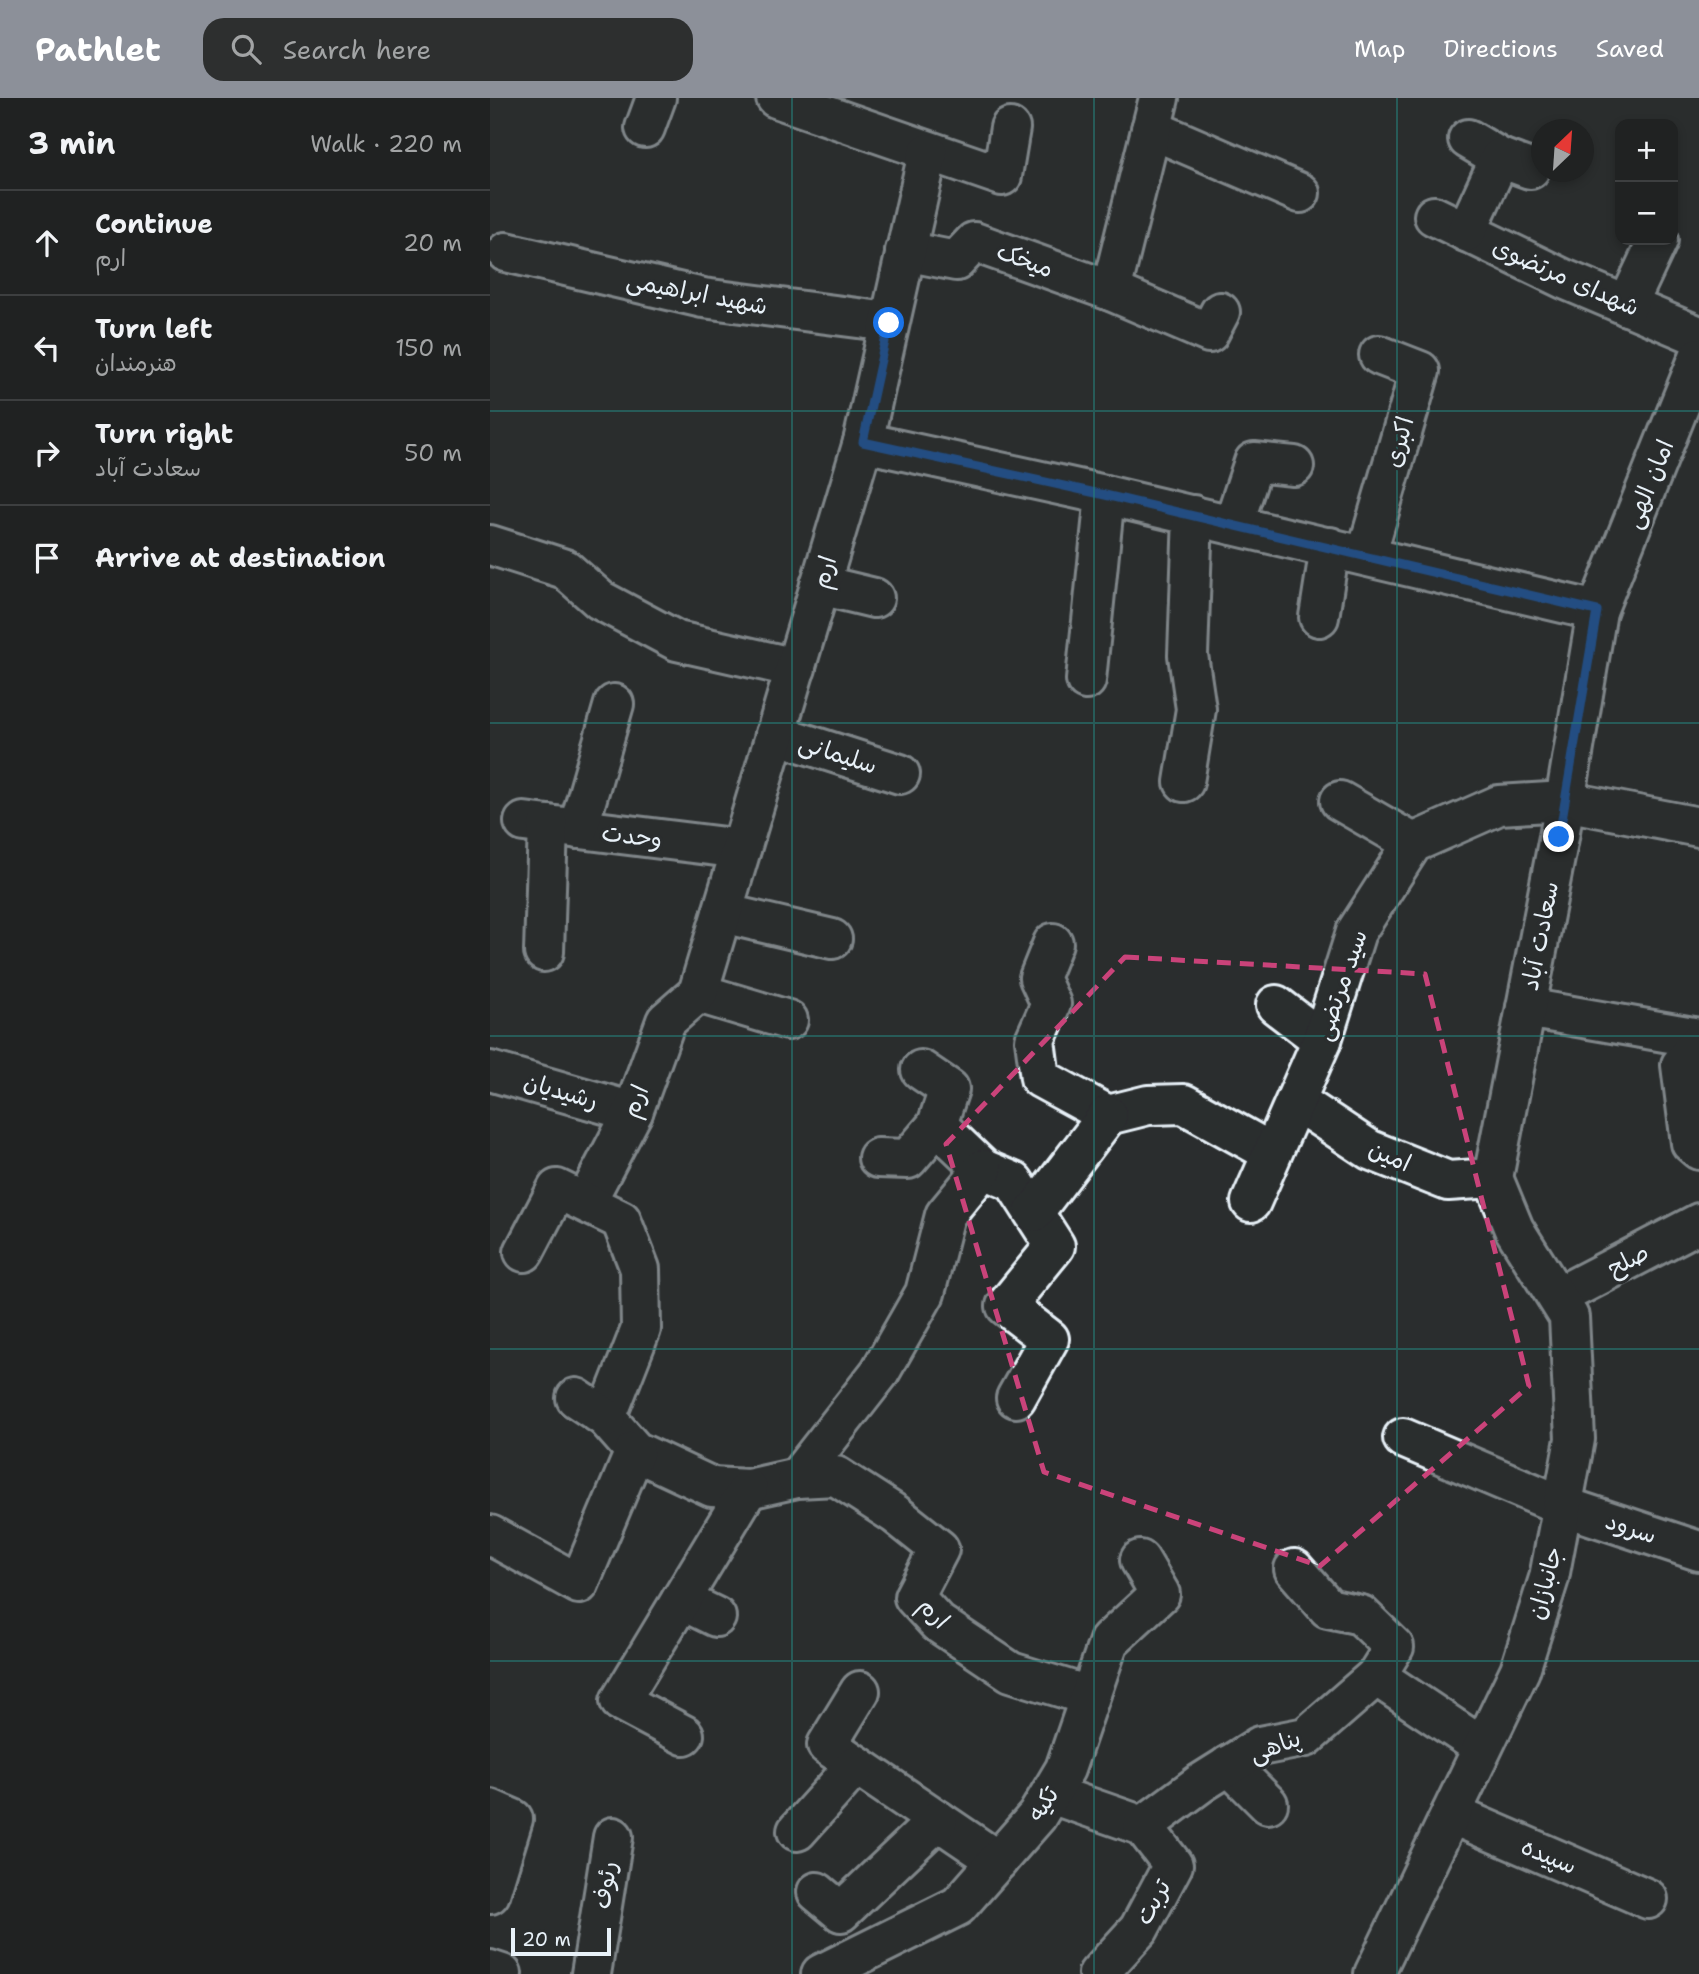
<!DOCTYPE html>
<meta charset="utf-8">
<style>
:root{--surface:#202222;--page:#2d2f2f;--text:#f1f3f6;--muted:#a2a4a5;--line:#3d3f40;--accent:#8c9099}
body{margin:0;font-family:"Shantell Sans","Playpen Sans Arabic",sans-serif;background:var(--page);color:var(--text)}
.controls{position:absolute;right:21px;top:21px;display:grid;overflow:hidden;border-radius:14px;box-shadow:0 4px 10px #0003}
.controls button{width:63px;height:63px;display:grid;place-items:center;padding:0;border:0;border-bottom:2px solid var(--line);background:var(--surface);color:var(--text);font:35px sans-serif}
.compass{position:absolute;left:1041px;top:21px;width:63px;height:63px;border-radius:50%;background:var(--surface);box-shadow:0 4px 10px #0003;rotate:25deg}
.scale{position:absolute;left:21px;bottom:18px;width:100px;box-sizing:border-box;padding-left:7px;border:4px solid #e8f1f8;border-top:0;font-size:19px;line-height:24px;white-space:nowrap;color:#e8f1f8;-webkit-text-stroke:5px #2a2d2e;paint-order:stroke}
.stop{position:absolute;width:21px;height:21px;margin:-16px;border:5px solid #1a73e8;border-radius:50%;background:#fff}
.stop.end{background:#1a73e8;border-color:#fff;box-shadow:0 2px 7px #0008}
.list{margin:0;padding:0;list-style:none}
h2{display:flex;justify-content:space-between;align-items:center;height:91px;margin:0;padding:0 28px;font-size:30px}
h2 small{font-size:23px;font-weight:400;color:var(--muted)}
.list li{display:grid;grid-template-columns:46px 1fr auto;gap:21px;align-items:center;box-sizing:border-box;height:105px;padding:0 28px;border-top:2px solid var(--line)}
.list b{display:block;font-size:26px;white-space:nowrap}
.list p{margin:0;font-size:23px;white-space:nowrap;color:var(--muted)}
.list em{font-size:23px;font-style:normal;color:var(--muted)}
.icon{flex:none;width:38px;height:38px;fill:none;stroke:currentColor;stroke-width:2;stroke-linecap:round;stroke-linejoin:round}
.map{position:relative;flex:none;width:1209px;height:1876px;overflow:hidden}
header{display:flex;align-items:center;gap:42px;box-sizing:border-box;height:98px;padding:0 35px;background:var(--accent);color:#fff}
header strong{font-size:33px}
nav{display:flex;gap:38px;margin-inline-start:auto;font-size:24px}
.search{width:490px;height:63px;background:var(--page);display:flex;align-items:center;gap:18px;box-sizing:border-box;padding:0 24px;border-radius:21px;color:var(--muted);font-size:26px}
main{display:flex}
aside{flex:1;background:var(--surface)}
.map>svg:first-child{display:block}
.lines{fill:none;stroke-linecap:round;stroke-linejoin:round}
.minor-casing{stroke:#e8f1f8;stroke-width:44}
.major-casing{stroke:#e8f1f8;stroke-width:44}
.minor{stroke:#2a2d2e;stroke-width:38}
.major{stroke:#2a2d2e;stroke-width:38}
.route{stroke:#1a73e8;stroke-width:9}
.marked{fill:none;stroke:#ca437a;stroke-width:5;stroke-dasharray:14 9;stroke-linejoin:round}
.grid{fill:none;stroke:#25827c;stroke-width:2;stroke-opacity:0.55}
.labels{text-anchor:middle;stroke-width:6;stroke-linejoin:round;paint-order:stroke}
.street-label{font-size:24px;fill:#e8f1f8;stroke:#2a2d2e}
</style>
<header>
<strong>Pathlet</strong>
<div class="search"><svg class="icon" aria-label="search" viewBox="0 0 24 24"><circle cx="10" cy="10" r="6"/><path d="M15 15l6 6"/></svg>Search here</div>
<nav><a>Map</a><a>Directions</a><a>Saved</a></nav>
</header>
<main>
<aside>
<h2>3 min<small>Walk · 220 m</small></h2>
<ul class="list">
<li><svg class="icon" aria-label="ahead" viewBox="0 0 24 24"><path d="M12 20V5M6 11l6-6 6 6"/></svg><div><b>Continue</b><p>ارم</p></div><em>20 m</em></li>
<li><svg class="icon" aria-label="left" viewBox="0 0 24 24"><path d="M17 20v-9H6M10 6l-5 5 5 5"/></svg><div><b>Turn left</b><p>هنرمندان</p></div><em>150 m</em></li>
<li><svg class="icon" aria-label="right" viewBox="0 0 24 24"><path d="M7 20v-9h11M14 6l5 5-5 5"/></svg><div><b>Turn right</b><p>سعادت آباد</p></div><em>50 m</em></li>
<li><svg class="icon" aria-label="arrive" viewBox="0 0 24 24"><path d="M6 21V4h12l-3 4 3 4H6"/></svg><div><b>Arrive at destination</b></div></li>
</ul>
</aside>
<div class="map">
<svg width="1209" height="1876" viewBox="0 0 1209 1876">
<rect width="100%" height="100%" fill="#2a2d2e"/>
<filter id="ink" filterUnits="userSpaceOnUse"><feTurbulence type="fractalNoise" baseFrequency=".0143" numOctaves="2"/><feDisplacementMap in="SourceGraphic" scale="14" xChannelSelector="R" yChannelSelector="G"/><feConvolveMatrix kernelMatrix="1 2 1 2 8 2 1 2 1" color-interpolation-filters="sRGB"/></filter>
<g filter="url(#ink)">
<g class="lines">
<defs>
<g id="minor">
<polyline points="286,0 512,78 520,30"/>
<polyline points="155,30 166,0"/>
<polyline points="661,31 810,95"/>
<polyline points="978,41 1010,60"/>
<polyline points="944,118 1074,181 1209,238"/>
<polyline points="976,134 1010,60 1040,71"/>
<polyline points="415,153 466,163 484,144 621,193 719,235 730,214"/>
<polyline points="16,154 213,200 399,224"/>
<polyline points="621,193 669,0"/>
<polyline points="1137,208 1168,142"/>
<polyline points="373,344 615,397 1107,513"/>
<polyline points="743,427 764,364 804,368"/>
<polyline points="0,447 75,471 110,502 187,543 306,570"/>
<polyline points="876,458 930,273 889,257"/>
<polyline points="330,487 384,500"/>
<polyline points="829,519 840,449"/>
<polyline points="596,582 615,397"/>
<polyline points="285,636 410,676"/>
<polyline points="694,684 706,611 698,557 703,417"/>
<polyline points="850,703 923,745"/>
<polyline points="34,724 251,751"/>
<polyline points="88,731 124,606"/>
<polyline points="232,815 342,841"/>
<polyline points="563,845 549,880 561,906 545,942 550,980 618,1017 658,1007 694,1006 782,1055"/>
<polyline points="54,854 58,727"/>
<polyline points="208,895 298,922"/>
<polyline points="786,907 832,942"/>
<polyline points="1036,910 1209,940"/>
<polyline points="1209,944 1191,967 1201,1045 1209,1052"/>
<polyline points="0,973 143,1014"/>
<polyline points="806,1003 880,1052 958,1083 1003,1080"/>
<polyline points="447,1027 493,1071 524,1084 565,1148 516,1208 559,1241 526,1300"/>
<polyline points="388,1060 418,1061 447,1027 459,991 431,972"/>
<polyline points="1003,1080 1069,739 1107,513 1209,259"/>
<polyline points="96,1104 143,1014 176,923 208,895 373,344 438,55"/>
<polyline points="761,1104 832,942 866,834 923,745 1009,707 1075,703 1209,729"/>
<polyline points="544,1114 618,1017"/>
<polyline points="34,1154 67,1091 131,1122 150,1171 151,1231 116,1320 145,1353 222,1389 258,1391 307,1380 346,1378 405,1416 449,1451 424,1499 448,1525 521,1574 599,1598"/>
<polyline points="1067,1199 1209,1125"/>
<polyline points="86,1300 116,1320"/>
<polyline points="913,1340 1073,1408 1209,1453"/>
<polyline points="307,1380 390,1274 435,1195 455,1117 493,1071"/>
<polyline points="0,1437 89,1486 145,1353"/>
<polyline points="804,1471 838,1510 871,1517 904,1549 886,1578"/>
<polyline points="191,1502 226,1519"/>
<polyline points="370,1593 337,1647 508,1763"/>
<polyline points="194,1637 130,1603 258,1391"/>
<polyline points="739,1667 778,1706"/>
<polyline points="561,1696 653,1728 711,1685 770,1648 816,1639 886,1578 992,1649"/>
<polyline points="0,1711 23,1721 0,1796"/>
<polyline points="961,1716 1158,1801"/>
<polyline points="307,1733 366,1667"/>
<polyline points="327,1794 351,1814 448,1722"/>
<polyline points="101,1876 123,1739"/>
<polyline points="331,1876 468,1808 547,1718 575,1671 619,1543 670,1496 650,1462"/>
<polyline points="608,1876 649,1831 683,1767 653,1728"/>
<polyline points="884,1876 1030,1572 1059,1480 1085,1341 1079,1219 1024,1131 1003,1080"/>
</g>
<polyline id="major" points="0,1872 12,1876"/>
</defs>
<use href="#minor" class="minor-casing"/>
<use href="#major" class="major-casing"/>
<use href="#minor" class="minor"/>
<use href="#major" class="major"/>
</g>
</g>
<g class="lines" filter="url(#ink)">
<polyline class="route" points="399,225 373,344 615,397 1107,513 1069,739"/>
</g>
<path d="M0 0H1209V1876H0ZM 635,859 L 935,876 L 1039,1288 L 830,1468 L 554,1374 L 456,1046 Z" fill="#2a2d2e" fill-opacity=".55" fill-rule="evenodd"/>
<path class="marked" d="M 635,859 L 935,876 L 1039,1288 L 830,1468 L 554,1374 L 456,1046 Z"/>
<path class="grid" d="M 302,0 L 302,1876M 604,0 L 604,1876M 907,0 L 907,1876M 0,313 L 1209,313M 0,625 L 1209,625M 0,938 L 1209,938M 0,1251 L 1209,1251M 0,1563 L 1209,1563"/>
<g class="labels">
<g class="street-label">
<text transform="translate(535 162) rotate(20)" y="8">میخک</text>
<text transform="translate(1076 179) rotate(24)" y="8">شهدای مرتضوی</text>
<text transform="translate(207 195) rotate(11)" y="8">شهید ابراهیمی</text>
<text transform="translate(909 344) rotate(-74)" y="8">اکبری</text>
<text transform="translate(1159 386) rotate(-68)" y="8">امان الهی</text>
<text transform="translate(334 474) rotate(-73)" y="8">ارم</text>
<text transform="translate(348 656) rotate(18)" y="8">سلیمانی</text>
<text transform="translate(142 738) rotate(7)" y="8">وحدت</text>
<text transform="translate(1050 838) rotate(-79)" y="8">سعادت آباد</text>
<text transform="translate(851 887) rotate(-71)" y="8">سید مرتضی</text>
<text transform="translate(71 993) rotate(16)" y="8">رشیدیان</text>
<text transform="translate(145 1003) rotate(-67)" y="8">ارم</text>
<text transform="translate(900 1058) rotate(24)" y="8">امین</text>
<text transform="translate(1138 1162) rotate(-27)" y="8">صلح</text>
<text transform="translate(1141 1430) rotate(18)" y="8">سرود</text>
<text transform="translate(1055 1485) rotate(-75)" y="8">جانبازان</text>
<text transform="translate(444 1515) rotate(47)" y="8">ارم</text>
<text transform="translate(785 1648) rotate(-20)" y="8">پناهی</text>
<text transform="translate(553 1706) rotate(-56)" y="8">تکیه</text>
<text transform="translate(1059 1758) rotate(23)" y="8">سپیده</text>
<text transform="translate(115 1787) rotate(-81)" y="8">رئوف</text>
<text transform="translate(663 1804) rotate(-61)" y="8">تربت</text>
</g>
</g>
</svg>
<div class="controls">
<button>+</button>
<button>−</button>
</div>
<svg class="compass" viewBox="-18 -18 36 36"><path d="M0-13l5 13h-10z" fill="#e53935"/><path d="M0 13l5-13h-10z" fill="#a2a4a5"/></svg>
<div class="scale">20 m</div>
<div class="stop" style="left:399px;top:225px"></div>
<div class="stop end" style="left:1069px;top:739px"></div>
</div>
</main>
